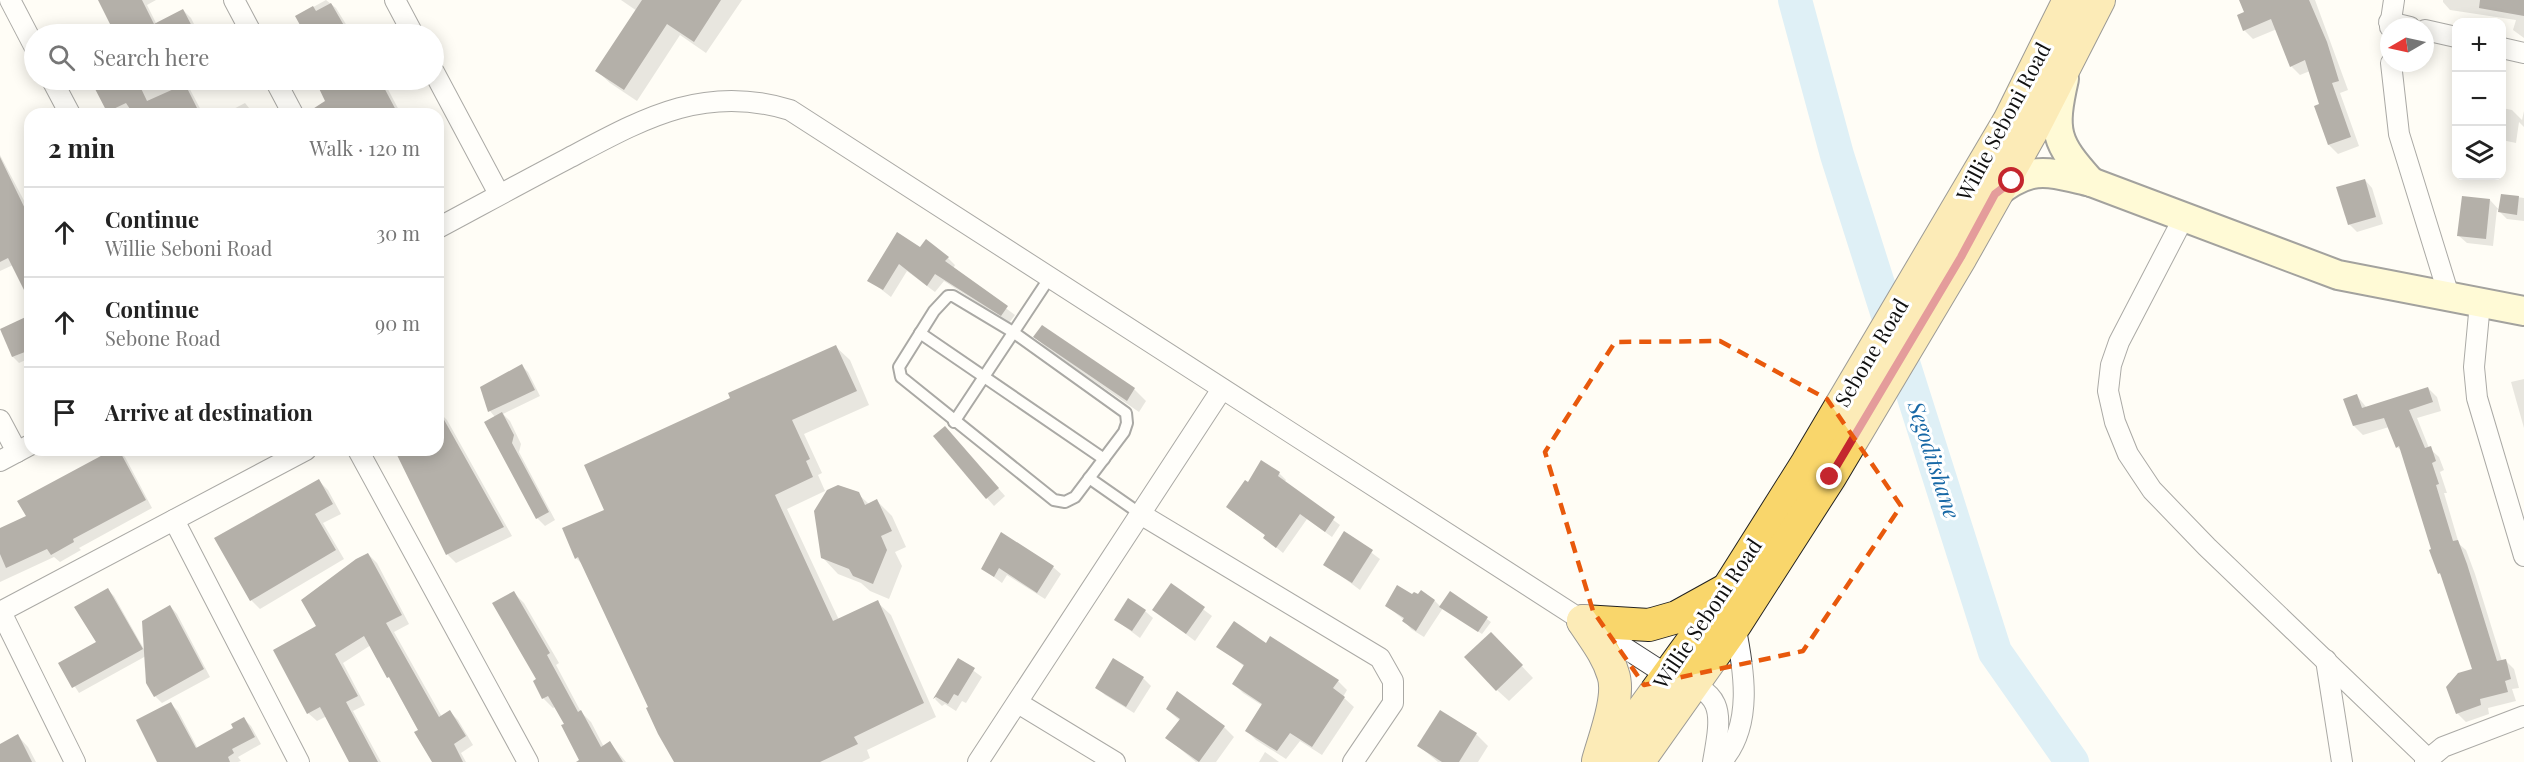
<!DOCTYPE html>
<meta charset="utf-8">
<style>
:root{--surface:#fff;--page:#f2f2f2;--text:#222;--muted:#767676;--line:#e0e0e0}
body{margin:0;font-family:"Playfair Display",serif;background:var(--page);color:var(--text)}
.controls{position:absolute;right:18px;top:18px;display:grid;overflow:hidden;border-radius:12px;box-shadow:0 3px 15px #0003}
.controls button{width:54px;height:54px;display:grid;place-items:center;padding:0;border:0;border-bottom:2px solid var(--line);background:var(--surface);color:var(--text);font:30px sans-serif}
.compass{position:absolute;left:2380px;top:18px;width:54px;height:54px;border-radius:50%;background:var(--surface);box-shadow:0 3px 15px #0003;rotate:261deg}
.stop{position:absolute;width:18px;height:18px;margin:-14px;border:4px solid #c4262e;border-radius:50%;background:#fff}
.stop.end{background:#c4262e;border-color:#fff;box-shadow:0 2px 6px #0008}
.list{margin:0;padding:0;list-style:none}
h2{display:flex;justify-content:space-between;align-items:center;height:78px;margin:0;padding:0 24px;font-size:26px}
h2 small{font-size:20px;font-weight:400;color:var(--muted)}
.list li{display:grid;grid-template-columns:39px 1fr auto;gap:18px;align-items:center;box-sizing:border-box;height:90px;padding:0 24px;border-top:2px solid var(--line)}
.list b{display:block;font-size:22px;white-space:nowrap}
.list p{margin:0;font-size:20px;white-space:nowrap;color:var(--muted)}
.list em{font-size:20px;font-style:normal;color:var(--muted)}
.icon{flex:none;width:33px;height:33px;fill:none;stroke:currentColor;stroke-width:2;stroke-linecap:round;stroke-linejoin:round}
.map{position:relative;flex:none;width:2524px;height:762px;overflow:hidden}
.search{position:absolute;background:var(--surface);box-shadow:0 3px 15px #0003;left:24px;top:24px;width:420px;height:66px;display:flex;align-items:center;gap:15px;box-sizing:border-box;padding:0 21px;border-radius:33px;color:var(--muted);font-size:22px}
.panel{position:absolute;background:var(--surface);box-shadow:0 3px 15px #0003;left:24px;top:108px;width:420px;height:348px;border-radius:18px}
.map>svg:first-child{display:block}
.shadow{fill:#0003}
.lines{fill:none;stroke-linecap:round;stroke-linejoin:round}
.river{stroke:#b9e0f7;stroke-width:34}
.building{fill:#5a524d}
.lane-casing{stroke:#444;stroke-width:14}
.street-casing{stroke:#444;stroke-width:22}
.secondary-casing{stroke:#333;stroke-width:32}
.primary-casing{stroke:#222;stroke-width:34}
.lane{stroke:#fff;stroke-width:10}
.street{stroke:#fff;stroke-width:20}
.secondary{stroke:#fff6b0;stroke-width:28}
.primary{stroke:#f9d66b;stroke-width:32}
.route{stroke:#c4262e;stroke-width:8}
.marked{fill:none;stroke:#e8590c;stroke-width:4.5;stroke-dasharray:12 8;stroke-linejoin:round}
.labels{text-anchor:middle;stroke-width:6;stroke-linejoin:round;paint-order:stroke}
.street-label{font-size:21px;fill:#111;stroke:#fff}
.water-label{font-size:22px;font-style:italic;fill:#1768a6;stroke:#fff}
</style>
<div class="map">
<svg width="2524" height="762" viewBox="0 0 2524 762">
<rect width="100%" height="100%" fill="#fffdf5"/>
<g class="shadow">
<polygon points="99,0 156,0 147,5 157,25 183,10 191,18 197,30 205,27 213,34 110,34 115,32"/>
<polygon points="326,0 336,8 352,34 293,34 303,28 297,16"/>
<polygon points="621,0 742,0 706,53 680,35 637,101 610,83 597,71 637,11"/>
<polygon points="2240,0 2315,0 2348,90 2340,93 2359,146 2338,154 2329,145 2316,107 2321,105 2310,71 2300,75 2291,66 2277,29 2253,39 2244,30 2246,13"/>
<polygon points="2443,0 2524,0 2524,38 2513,30 2516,20 2450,10 2443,2"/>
<polygon points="92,80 187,80 185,80 203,114 110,114"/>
<polygon points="315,80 383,80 401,114 333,114"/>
<polygon points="245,103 254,114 224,114"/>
<polygon points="2502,108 2512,110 2522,120 2524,111 2524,127 2519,122 2516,143 2502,140"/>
<polygon points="0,155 30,212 30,298 13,265 0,271"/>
<polygon points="2365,180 2372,188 2383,224 2357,232 2349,224"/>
<polygon points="2502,195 2524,198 2524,221 2507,219 2497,209 2493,246 2467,243 2459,236 2490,200 2500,211"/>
<polygon points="920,249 948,258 955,265 953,269 1015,315 1009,323 944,281 935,292 907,271 891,297 869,280"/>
<polygon points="30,317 30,358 19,363 13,357 1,330"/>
<polygon points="1042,327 1134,389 1146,401 1139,412 1047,349 1035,337"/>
<polygon points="836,347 850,360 869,405 804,434 822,473 818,475 825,491 787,509 839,620 877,602 891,615 936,717 867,750 870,758 862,762 675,762 584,566 576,558 606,510 732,399"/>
<polygon points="522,366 528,372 540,396 503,414 510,421 521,444 519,452 555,520 545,526 537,518 495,417 490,411 481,388"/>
<polygon points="2524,379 2524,428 2511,382"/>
<polygon points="2428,388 2437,397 2441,411 2417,418 2429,448 2439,457 2444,470 2440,472 2447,493 2444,493 2459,544 2466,550 2475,574 2502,661 2505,660 2514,669 2519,688 2512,689 2516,701 2488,708 2489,714 2466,722 2457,713 2473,670 2443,577 2439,573 2431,551 2433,550 2403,452 2397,447 2389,427 2363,435 2354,426 2357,396 2367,408"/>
<polygon points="438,411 447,420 512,536 456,563 448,555 396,450 438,450"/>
<polygon points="952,436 1005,496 994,506 987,498"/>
<polygon points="116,450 125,457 152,508 79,548 81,550 60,562 54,557 0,582 0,529 28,517"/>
<polygon points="1279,473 1286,480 1284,483 1340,525 1332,537 1307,519 1283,553 1265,538 1266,536 1228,507 1248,484"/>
<polygon points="319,481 328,490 341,514 323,523 344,559 260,609 251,600"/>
<polygon points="858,494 869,504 877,501 892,516 906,547 895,552 902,566 889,599 870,591 861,583 838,574 823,558"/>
<polygon points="1345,533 1380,559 1360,590 1325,564"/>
<polygon points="1002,534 1053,567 1061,574 1045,599 1007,575 1002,583 983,569"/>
<polygon points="368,554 377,563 409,624 394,632 442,717 450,712 458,720 473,745 461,753 466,762 436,762 371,645 343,663 365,705 353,711 381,762 353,762 327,716 317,721 308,713 318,627"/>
<polygon points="1171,585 1212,616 1195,641 1154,610"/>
<polygon points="108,590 114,596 145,651 170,606 177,614 210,677 162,703 155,696 146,656 79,693 60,664 99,642"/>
<polygon points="514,593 524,603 559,663 556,665 581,712 591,722 604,747 610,743 626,762 579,762 581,761 566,725 555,707 553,708 543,698"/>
<polygon points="1450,593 1491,622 1482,634 1443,608 1424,637 1411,629 1404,620 1387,606 1435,601 1441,607"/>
<polygon points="1145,611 1153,618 1140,638 1116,620"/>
<polygon points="1267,645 1338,681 1347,690 1343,697 1354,707 1322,755 1300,741 1286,759 1256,740 1247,731 1263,706 1243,693 1234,684 1245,667 1218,646"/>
<polygon points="1503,646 1533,678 1509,701 1497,690"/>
<polygon points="959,660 982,677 966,703 962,701 956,711 945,704 942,706 935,699"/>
<polygon points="1143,678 1151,686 1134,713 1105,695 1097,688"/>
<polygon points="171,704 178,711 198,749 235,729 244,719 251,726 261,744 238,757 241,761 238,762 159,762"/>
<polygon points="1167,709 1224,727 1234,737 1216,762 1196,762 1167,738 1180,721"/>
<polygon points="1476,734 1488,746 1478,762 1438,762 1419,746"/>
<polygon points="18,736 28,747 36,762 0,762 0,745"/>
<polygon points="1265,752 1279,762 1259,762"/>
</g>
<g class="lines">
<polyline class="river" points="1795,0 1837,155 1995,652 2072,762"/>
</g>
<g class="building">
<polygon points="98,0 142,0 154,24 183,9 196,34 115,34"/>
<polygon points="642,0 721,0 694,42 667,24 624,90 595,71"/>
<polygon points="2239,0 2309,0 2327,42 2339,81 2332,83 2351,137 2328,145 2314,106 2319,104 2305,60 2290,67 2271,19 2243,31 2237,15 2244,12"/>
<polygon points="2480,0 2524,0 2524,16 2479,8"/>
<polygon points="331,3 346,29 336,34 305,34 295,16 313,6 316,11"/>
<polygon points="103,80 137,80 147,101 185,84 200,114 118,114 130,109 126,103 107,112 93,85"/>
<polygon points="315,80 380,80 398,114 305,114 325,101"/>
<polygon points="0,157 30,219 30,302 8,258 0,262"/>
<polygon points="2365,179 2376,217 2348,225 2336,187"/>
<polygon points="2501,194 2519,196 2517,215 2498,212"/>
<polygon points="2462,196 2490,199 2486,239 2457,236"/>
<polygon points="897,232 920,247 926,239 949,257 945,261 1008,306 1001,316 935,274 927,286 899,264 883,290 867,281"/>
<polygon points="30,315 30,350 12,357 0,329"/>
<polygon points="1042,325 1135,388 1127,401 1033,337"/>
<polygon points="836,345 857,391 792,420 810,459 806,461 813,477 775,495 833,621 878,600 924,703 854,737 858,744 820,762 674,762 658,734 646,708 648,707 578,557 575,559 562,528 604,510 584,465 730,398 728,393"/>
<polygon points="522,364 535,390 488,412 480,387"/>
<polygon points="2428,387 2433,402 2409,410 2425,448 2431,446 2436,461 2432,463 2439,484 2436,485 2453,541 2458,540 2467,564 2497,661 2506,659 2511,679 2505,681 2508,692 2480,699 2481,705 2456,714 2446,687 2458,673 2472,669 2440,573 2438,574 2429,550 2431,549 2399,446 2396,448 2384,418 2353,426 2343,399 2357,394 2362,408"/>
<polygon points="438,409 504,527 446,555 397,455 406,450 438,450"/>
<polygon points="502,412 514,435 512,443 549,512 536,519 484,422"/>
<polygon points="945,426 999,488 986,499 933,436"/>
<polygon points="112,450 119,450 146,500 73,539 74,542 51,555 47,549 6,568 0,554 0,528 26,516 17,501"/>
<polygon points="1261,460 1280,472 1278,476 1335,517 1325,532 1300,514 1276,548 1263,538 1265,535 1226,507 1245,480 1248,482"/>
<polygon points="319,479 333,504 315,514 336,550 250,601 214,538"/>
<polygon points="838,485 859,492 865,505 877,499 892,531 881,536 887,550 873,584 853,576 849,569 821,558 814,511 827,490"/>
<polygon points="1344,531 1373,550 1352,583 1323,565"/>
<polygon points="1001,532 1054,566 1037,593 999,568 994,577 981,569"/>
<polygon points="368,553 402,615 386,623 439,717 450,710 466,736 454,744 463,762 432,762 414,732 418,730 389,677 387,678 364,636 335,654 358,696 346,702 378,762 349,762 320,707 307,714 273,650 316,626 301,600 356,559"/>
<polygon points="1171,583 1205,607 1186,634 1152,610"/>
<polygon points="1397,585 1412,594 1414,592 1418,594 1421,590 1435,600 1416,631 1402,621 1404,618 1385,606"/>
<polygon points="108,588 143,649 72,688 58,663 96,642 74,607"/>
<polygon points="514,591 550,653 547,655 578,712 581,710 601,747 610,741 623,762 576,762 579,760 561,725 564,724 548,696 542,699 533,681 536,679 492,603"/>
<polygon points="1450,591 1488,617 1478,632 1439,607"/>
<polygon points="1128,598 1146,610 1132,631 1114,620"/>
<polygon points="170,605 204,669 154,697 146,683 142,621"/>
<polygon points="1234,621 1266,643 1270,636 1339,680 1333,688 1345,697 1312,747 1290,733 1277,751 1245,731 1262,704 1232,684 1244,665 1216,647"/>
<polygon points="1491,632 1523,665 1496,691 1464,657"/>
<polygon points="958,658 975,668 958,696 954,694 948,704 936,697 933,699"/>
<polygon points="1113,658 1144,677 1126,707 1095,688"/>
<polygon points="1177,691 1225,726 1199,762 1165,738 1180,719 1166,709"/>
<polygon points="171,702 196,748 233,728 231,724 244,717 255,737 232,749 234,753 228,757 230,762 157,762 136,720"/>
<polygon points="1440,710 1477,733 1459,762 1442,762 1417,746"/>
<polygon points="18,734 32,762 0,762 0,744"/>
</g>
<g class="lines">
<defs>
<g id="lane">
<polygon points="948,296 953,296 1013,332 1126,413 1127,423 1124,432 1075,497 1065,502 1054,500 901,377 899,367 934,311"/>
<polyline points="920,333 1104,459"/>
<polyline points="954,422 1050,277"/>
<polyline points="1089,478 1142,515"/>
</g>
<g id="street">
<polyline points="10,0 34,46"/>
<polyline points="234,0 252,34"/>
<polyline points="395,0 413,34"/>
<polyline points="2389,22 2410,27"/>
<polyline points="2390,27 2394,0"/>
<polyline points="2425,30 2456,37"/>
<polyline points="2502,48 2524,53"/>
<polyline points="2391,63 2399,134 2450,299"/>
<polyline points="434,72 499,194"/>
<polyline points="52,80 70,114"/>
<polyline points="275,80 293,114"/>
<polyline points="2184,217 2119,342 2111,365 2108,391 2115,422 2128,454 2152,490 2207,547 2427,758"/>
<path d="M 438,228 C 481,205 523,182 567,159 C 641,120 703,83 790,110 L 1667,675 C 1724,692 1723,707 1713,762"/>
<polyline points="2480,303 2474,367 2477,398 2524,556"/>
<polyline points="0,420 17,452"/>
<polyline points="358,450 528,762"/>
<polyline points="0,461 30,445"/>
<polyline points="1142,515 1380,658 1393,681 1393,703 1353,762"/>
<polyline points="174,520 299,762"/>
<polyline points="0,612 306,450"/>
<polyline points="1,612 75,762"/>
<polyline points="2326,660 2342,762"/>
<polyline points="1018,703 1115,762"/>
<polyline points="978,762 1222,389"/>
<path d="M 1721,762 C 1754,726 1744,669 1735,625"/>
<polyline points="2425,762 2443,747 2524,716"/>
</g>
<g id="secondary">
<path d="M 2064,79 C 2052,132 2055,142 2091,182"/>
<path d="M 1995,194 C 2032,164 2048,172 2091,182 L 2338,275 L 2524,311"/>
</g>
<g id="primary">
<polyline points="1583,621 1649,625 1677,617 1724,591"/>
<path d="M 1583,621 C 1594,638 1607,654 1613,674 C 1621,696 1604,739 1598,761"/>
<polyline points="1605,762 1710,617 1807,463 2009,121 2069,0"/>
<polyline points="1638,762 1735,625 1830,477 1961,257 2032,131 2099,0"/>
</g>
</defs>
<use href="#lane" class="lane-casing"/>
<use href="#street" class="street-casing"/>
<use href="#secondary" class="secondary-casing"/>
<use href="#primary" class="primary-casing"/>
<use href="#lane" class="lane"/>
<use href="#street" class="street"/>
<use href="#secondary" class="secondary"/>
<use href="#primary" class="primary"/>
</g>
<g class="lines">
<polyline class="route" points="1830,477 1961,257 1995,194 2012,181"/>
</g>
<path d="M0 0H2524V762H0ZM 1720,341 L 1827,399 L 1901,506 L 1803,651 L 1644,685 L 1593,611 L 1545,452 L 1615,342 Z" fill="#fffdf5" fill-opacity=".55" fill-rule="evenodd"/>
<path class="marked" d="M 1720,341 L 1827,399 L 1901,506 L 1803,651 L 1644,685 L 1593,611 L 1545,452 L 1615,342 Z"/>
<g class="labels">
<g class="street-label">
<text transform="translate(2004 122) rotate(-62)" y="7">Willie Seboni Road</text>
<text transform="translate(1872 353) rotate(-59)" y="7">Sebone Road</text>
<text transform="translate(1708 614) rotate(-56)" y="7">Willie Seboni Road</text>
</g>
<g class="water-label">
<text transform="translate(1934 460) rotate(72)" y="8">Segoditshane</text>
</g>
</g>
</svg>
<div class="controls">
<button>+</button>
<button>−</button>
<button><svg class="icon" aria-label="layers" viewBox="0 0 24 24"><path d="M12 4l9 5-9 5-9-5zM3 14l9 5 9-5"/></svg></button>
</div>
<svg class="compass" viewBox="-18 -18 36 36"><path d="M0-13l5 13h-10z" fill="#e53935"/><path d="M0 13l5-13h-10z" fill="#767676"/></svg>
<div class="stop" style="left:2012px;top:181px"></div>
<div class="stop end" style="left:1830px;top:477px"></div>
<div class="search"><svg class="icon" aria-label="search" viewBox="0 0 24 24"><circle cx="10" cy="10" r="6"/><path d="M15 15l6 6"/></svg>Search here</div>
<section class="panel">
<h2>2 min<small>Walk · 120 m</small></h2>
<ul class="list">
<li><svg class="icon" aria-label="ahead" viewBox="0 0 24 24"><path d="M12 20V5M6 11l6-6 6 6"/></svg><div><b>Continue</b><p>Willie Seboni Road</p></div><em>30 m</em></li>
<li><svg class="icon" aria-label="ahead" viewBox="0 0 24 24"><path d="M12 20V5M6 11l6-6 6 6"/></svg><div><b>Continue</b><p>Sebone Road</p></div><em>90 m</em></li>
<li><svg class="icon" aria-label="arrive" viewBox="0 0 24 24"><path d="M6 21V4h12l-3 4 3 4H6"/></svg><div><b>Arrive at destination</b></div></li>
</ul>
</section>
</div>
